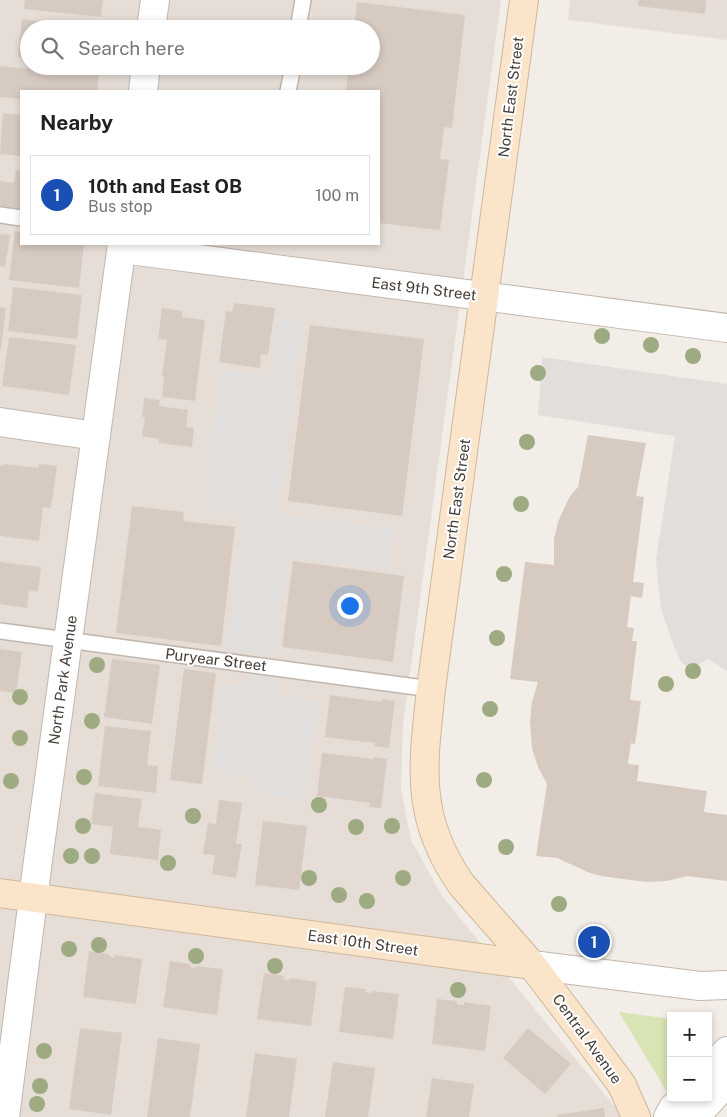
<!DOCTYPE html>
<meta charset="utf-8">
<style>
:root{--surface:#fff;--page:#f2f2f2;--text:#202124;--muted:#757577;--line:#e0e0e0;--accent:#eb2731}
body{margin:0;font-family:"Public Sans",sans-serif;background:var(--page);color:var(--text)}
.controls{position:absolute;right:15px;bottom:15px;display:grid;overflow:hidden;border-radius:0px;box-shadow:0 2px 8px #0003}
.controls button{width:45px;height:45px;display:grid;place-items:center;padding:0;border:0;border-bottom:1px solid var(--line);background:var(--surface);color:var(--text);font:25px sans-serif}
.you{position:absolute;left:349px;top:605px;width:18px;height:18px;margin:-12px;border:4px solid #fff;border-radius:50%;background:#1a73e8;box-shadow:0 0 0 8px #1a73e833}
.badge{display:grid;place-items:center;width:32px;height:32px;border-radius:50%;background:var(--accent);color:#fff;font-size:16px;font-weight:700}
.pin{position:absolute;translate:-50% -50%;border:2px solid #fff;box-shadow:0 1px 5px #0006}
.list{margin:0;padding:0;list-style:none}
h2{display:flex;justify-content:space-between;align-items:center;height:65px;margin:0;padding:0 20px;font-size:21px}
h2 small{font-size:16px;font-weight:400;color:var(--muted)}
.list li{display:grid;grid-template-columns:32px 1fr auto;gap:15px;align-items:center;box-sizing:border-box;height:80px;margin:0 10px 10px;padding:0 10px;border:1px solid var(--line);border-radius:0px}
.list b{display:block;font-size:19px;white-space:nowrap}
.list p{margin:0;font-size:16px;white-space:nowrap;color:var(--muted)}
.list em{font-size:16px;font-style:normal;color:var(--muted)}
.icon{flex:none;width:28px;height:28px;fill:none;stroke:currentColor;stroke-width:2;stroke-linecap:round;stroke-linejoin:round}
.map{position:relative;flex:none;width:727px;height:1117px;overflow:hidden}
.search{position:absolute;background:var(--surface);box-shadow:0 2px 8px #0003;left:20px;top:20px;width:360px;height:55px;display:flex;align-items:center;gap:12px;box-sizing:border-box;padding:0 18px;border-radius:28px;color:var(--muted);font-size:19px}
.panel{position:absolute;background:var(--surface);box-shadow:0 2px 8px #0003;left:20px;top:90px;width:360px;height:155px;border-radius:0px}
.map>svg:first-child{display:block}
.residential{fill:#e6ded6;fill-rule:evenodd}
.green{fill:#d8e4b3}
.parking{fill:#e1dedc}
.building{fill:#d7cac1}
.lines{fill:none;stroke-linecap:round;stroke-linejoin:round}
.service-casing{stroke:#c1b6ae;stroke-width:18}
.minor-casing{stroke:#c1b6ae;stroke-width:30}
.tertiary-casing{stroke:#c1b6ae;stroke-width:30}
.secondary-casing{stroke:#cfb79a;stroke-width:30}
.service{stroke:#fff;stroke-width:15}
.minor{stroke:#fff;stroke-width:28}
.tertiary{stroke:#fff;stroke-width:28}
.secondary{stroke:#fbe5ca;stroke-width:28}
.tree{fill:#9daa82}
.labels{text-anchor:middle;stroke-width:4;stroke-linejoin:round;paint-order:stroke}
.street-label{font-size:15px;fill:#463d37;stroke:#fff}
</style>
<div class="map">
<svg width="727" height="1117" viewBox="0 0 727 1117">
<rect width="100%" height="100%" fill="#f3ede8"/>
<g class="residential">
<path d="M 0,0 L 501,0 L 403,725 L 401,789 L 411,840 L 442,896 L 620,1113 L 621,1117 L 0,1117 ZM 29,29 L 371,29 L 371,66 L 29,66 ZM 21,91 L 379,91 L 379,244 L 21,244 Z"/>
<polygon points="570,0 727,0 727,40 568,20"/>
</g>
<polygon class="green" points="619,1012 671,1019 671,1088 667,1092"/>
<g class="parking">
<polygon points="278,316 303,319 279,514 395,529 389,570 287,557 274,656 226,650 243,514 203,509 220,370 271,376"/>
<polygon points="542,357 727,384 727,671 709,659 688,669 680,660 671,639 661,609 656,560 675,436 538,415"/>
<polygon points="248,673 281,678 279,695 319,701 305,799 267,796 244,776 212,772 222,682 245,686"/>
</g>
<g class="building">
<polygon points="25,0 103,0 101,17 24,9"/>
<polygon points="639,0 706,0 705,14 638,6"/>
<polygon points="357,2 465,15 452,128 444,127 440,159 449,160 440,230 379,223 379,91 346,91 349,66 371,66 371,29 354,29"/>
<polygon points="22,19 85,28 85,29 29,29 29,58 18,57"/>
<polygon points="27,61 29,66 52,66 99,73 97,91 21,91 21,99 0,97 0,66 27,69"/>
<polygon points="3,113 21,115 21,156 0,154"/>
<polygon points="16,170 21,171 21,215 0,209 0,181 14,183"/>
<polygon points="15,231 21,232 21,244 84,244 79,288 9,280"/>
<polygon points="0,234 10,235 5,267 0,266"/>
<polygon points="13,287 82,295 77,339 8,331"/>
<polygon points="234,303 275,308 268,355 261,354 260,368 219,362 226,311 232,312"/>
<polygon points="0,307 6,308 1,350 0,350"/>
<polygon points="162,308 182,311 182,317 205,320 195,401 162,397 164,377 162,376 167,340 158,339"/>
<polygon points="310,325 424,339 402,516 288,501"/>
<polygon points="9,337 76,345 69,395 2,386"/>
<polygon points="144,398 160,400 159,406 188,410 186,427 194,428 192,447 159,443 159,439 142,436 145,417 142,417"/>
<polygon points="588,435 646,443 636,496 644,497 633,582 644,583 642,598 631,596 627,627 634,628 632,641 637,641 630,700 641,701 635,744 631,743 628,764 639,765 637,781 707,791 704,812 727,815 727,881 687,876 667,881 646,882 601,876 590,873 557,858 536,856 547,784 538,767 532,748 530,721 532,702 538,682 510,679 525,562 554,565 554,539 558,522 570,496 578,487"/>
<polygon points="4,464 38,468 39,464 57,466 51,508 43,507 39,541 0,536 0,465 4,466"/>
<polygon points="132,506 184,512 183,521 235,527 221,646 116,633"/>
<polygon points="293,561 404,576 393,662 282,647"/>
<polygon points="0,562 41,567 38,591 29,590 27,608 0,604"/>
<polygon points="0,649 22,652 16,693 0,691"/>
<polygon points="112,659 160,665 152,724 104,717"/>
<polygon points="184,669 216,673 202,784 170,780"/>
<polygon points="330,695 381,702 382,699 395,701 389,748 374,746 375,743 325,737"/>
<polygon points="105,726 151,731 147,765 158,766 156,793 98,786"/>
<polygon points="322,753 373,759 374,757 387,759 381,808 369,807 370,803 317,796"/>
<polygon points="95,793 142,799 138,827 161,830 158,860 110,854 113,827 91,824"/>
<polygon points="219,800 242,803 236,844 242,844 236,878 212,874 215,855 203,854 208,823 216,824"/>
<polygon points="263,821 307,826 299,890 255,885"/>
<polygon points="89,951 109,954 109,956 115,958 115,955 142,959 136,1004 83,997"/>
<polygon points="170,961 190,964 190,967 196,968 196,966 223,969 217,1015 163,1007"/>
<polygon points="264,973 284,976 283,979 290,980 290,978 317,982 311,1026 257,1019"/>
<polygon points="345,987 366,989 365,992 372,993 372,991 399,994 393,1039 339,1032"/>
<polygon points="437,999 457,1001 457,1004 464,1005 464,1002 491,1006 485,1051 432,1044"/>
<polygon points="80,1028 122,1033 111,1115 69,1109"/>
<polygon points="528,1028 571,1064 545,1094 503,1058"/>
<polygon points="158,1038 200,1044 190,1117 147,1117"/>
<polygon points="255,1053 297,1059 289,1117 246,1117"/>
<polygon points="333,1062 375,1068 368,1117 325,1117"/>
<polygon points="432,1078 474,1084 469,1117 426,1117"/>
<polygon points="604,1108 605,1117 558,1117 557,1115"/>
</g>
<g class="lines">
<defs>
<g id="service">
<polyline points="298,29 303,0"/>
<polyline points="288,91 293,66"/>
<polyline points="0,215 21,218"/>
<polyline points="0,631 431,689"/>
</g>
<g id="minor">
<polyline points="151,29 155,0"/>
<polyline points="143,91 146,66"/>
<polyline points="122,249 727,328"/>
<polyline points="0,422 96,436"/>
<polyline points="5,1117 37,868 122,244"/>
</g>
<g id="tertiary">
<polyline points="532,965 700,986 727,985"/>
<polyline points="708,1071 727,1051"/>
<polyline points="668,1117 673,1108 683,1098"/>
<polyline points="695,1117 727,1082"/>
</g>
<g id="secondary">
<path d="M 524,0 L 431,689 C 423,766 414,816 461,884 L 532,965 L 579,1027 L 622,1085 L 636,1117"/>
<polyline points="0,893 532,965"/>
</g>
</defs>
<use href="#service" class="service-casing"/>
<use href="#minor" class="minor-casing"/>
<use href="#tertiary" class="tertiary-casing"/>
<use href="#secondary" class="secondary-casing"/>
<use href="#service" class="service"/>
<use href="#minor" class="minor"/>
<use href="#tertiary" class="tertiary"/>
<use href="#secondary" class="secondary"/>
</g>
<g class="tree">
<circle cx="602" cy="336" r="8"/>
<circle cx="651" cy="345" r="8"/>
<circle cx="693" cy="356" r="8"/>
<circle cx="538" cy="373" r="8"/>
<circle cx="527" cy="442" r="8"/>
<circle cx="521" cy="504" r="8"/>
<circle cx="504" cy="574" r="8"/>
<circle cx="497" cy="638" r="8"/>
<circle cx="97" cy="665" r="8"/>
<circle cx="693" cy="671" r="8"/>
<circle cx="666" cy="684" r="8"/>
<circle cx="20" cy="697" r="8"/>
<circle cx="490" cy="709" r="8"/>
<circle cx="92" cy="721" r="8"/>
<circle cx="20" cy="738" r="8"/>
<circle cx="84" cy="777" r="8"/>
<circle cx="484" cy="780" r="8"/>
<circle cx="11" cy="781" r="8"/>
<circle cx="319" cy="805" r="8"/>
<circle cx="193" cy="816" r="8"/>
<circle cx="83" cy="826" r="8"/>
<circle cx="392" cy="826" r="8"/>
<circle cx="356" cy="827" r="8"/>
<circle cx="506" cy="847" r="8"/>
<circle cx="71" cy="856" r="8"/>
<circle cx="92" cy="856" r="8"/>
<circle cx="168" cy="863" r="8"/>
<circle cx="309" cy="878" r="8"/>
<circle cx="403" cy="878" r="8"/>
<circle cx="339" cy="895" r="8"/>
<circle cx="367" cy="901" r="8"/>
<circle cx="559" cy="904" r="8"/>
<circle cx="99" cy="945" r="8"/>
<circle cx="69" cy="949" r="8"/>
<circle cx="196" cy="956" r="8"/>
<circle cx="275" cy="966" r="8"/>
<circle cx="458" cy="990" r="8"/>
<circle cx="44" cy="1051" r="8"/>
<circle cx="40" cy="1086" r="8"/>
<circle cx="37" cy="1104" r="8"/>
</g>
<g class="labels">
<g class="street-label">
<text transform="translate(511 97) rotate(-83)" y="5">North East Street</text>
<text transform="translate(424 289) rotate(7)" y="5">East 9th Street</text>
<text transform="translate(457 499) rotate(-82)" y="5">North East Street</text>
<text transform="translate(216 660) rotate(7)" y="5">Puryear Street</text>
<text transform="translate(63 680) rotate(-82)" y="5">North Park Avenue</text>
<text transform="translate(363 943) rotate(8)" y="5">East 10th Street</text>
<text transform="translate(587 1039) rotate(54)" y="5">Central Avenue</text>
</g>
</g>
</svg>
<div class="controls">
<button>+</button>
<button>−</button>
</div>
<div class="you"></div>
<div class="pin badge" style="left:594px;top:942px;background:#1a4fb4">1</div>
<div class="search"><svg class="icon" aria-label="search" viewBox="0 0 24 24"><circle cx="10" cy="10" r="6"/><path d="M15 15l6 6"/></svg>Search here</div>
<section class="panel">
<h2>Nearby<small></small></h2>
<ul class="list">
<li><span class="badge" style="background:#1a4fb4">1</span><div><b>10th and East OB</b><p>Bus stop</p></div><em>100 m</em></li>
</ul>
</section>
</div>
